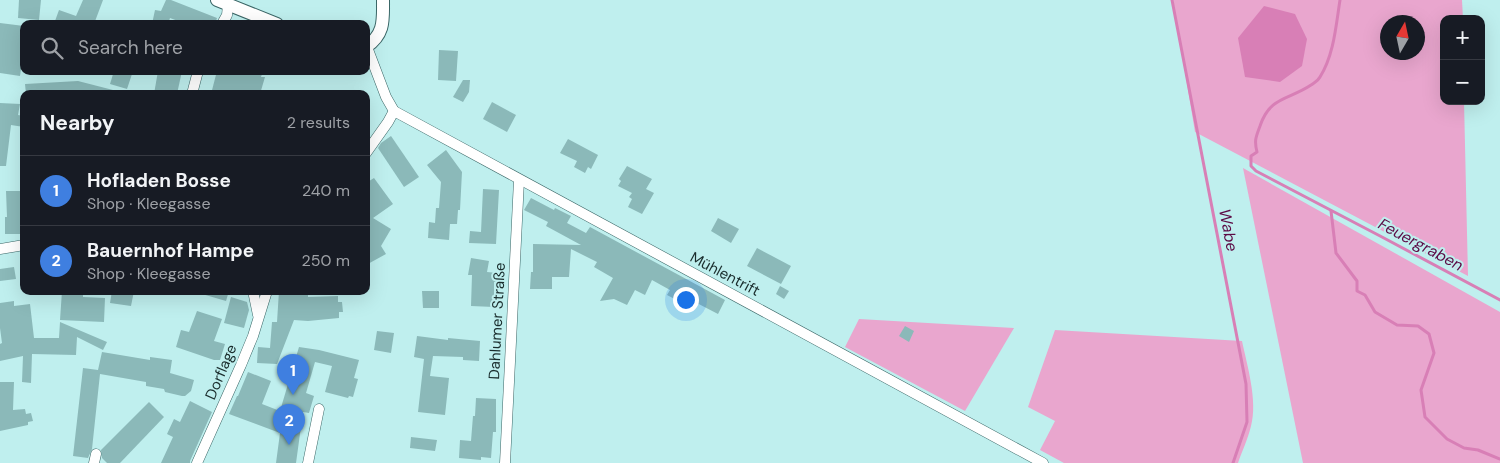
<!DOCTYPE html>
<meta charset="utf-8">
<style>
:root{--surface:#171b24;--page:#242831;--text:#f1f3f6;--muted:#9ea1a6;--line:#363941;--accent:#1a73e8}
body{margin:0;font-family:"DM Sans",sans-serif;background:var(--page);color:var(--text)}
.controls{position:absolute;right:15px;top:15px;display:grid;overflow:hidden;border-radius:10px;box-shadow:0 5px 20px #0002}
.controls button{width:45px;height:45px;display:grid;place-items:center;padding:0;border:0;border-bottom:1px solid var(--line);background:var(--surface);color:var(--text);font:25px sans-serif}
.compass{position:absolute;left:1380px;top:15px;width:45px;height:45px;border-radius:50%;background:var(--surface);box-shadow:0 5px 20px #0002;rotate:9deg}
.you{position:absolute;left:685px;top:299px;width:18px;height:18px;margin:-12px;border:4px solid #fff;border-radius:50%;background:#1a73e8;box-shadow:0 0 0 8px #1a73e833}
.badge{display:grid;place-items:center;width:32px;height:32px;border-radius:50%;background:var(--accent);color:#fff;font-size:16px;font-weight:700}
.pin{position:absolute;translate:-50% -41px;filter:drop-shadow(0 1px 2px #0008)}
.pin::after{content:'';position:absolute;top:26px;width:18px;height:15px;background:inherit;clip-path:polygon(0 0,100% 0,50% 100%)}
.list{margin:0;padding:0;list-style:none}
h2{display:flex;justify-content:space-between;align-items:center;height:65px;margin:0;padding:0 20px;font-size:21px}
h2 small{font-size:16px;font-weight:400;color:var(--muted)}
.list li{display:grid;grid-template-columns:32px 1fr auto;gap:15px;align-items:center;box-sizing:border-box;height:70px;padding:0 20px;border-top:1px solid var(--line)}
.list b{display:block;font-size:19px;white-space:nowrap}
.list p{margin:0;font-size:16px;white-space:nowrap;color:var(--muted)}
.list em{font-size:16px;font-style:normal;color:var(--muted)}
.icon{flex:none;width:28px;height:28px;fill:none;stroke:currentColor;stroke-width:2;stroke-linecap:round;stroke-linejoin:round}
.map{position:relative;flex:none;width:1500px;height:463px;overflow:hidden}
.search{position:absolute;background:var(--surface);box-shadow:0 5px 20px #0002;left:20px;top:20px;width:350px;height:55px;display:flex;align-items:center;gap:12px;box-sizing:border-box;padding:0 18px;border-radius:10px;color:var(--muted);font-size:19px}
.panel{position:absolute;background:var(--surface);box-shadow:0 5px 20px #0002;left:20px;top:90px;width:350px;height:205px;border-radius:10px}
.map>svg:first-child{display:block}
.green{fill:#e9a6ce;fill-rule:evenodd}
.water{fill:#d87fb6}
.lines{fill:none;stroke-linecap:round;stroke-linejoin:round}
.stream{stroke:#d87fb6;stroke-width:3}
.building{fill:#8bb9b9}
.minor-casing{stroke:#3a6666;stroke-width:11}
.tertiary-casing{stroke:#3a6666;stroke-width:14}
.minor{stroke:#fff;stroke-width:10}
.tertiary{stroke:#fff;stroke-width:12}
.labels{text-anchor:middle;stroke-width:4;stroke-linejoin:round;paint-order:stroke}
.street-label{font-size:15px;fill:#1a2d2d;stroke:#bfefee}
.water-label{font-size:16px;font-style:italic;fill:#5c0b45;stroke:#bfefee}
</style>
<div class="map">
<svg width="1500" height="463" viewBox="0 0 1500 463">
<rect width="100%" height="100%" fill="#bfefee"/>
<g class="green">
<path d="M 1173,0 L 1462,0 L 1463,19 L 1444,19 L 1444,101 L 1464,101 L 1468,276 L 1195,132 ZM 1388,22 L 1418,22 L 1418,52 L 1388,52 Z"/>
<polygon points="1243,168 1500,312 1500,463 1303,463"/>
<polygon points="859,319 1014,328 965,411 845,347"/>
<path d="M 1055,330 L 1242,341 C 1247,365 1258,401 1251,426 C 1248,439 1242,451 1238,463 L 1064,463 L 1040,450 L 1055,421 L 1028,407 Z"/>
</g>
<polygon class="water" points="1264,6 1295,14 1307,39 1302,66 1280,82 1245,77 1238,38"/>
<g class="lines">
<g class="stream">
<polyline points="1172,0 1246,384 1247,422 1233,463"/>
<path d="M 1340,0 C 1336,25 1334,55 1320,77 C 1318,81 1315,82 1311,85 C 1289,100 1270,96 1260,126 C 1256,137 1254,140 1257,152 L 1251,156 L 1251,166 L 1256,171 L 1382,237 L 1500,300"/>
<polyline points="1331,211 1336,253 1357,281 1357,291 1365,295 1375,312 1397,325 1418,326 1429,334 1434,353 1421,390 1425,417 1447,439 1464,448 1478,450 1500,459"/>
</g>
</g>
<g class="building">
<polygon points="19,0 41,0 39,20 18,18"/>
<polygon points="83,0 103,0 94,24 62,24 55,21 59,10 76,16"/>
<polygon points="166,0 171,0 217,18 215,24 186,24 170,18 168,24 152,24 155,10 161,11"/>
<polygon points="0,23 24,26 24,48 20,76 0,73"/>
<polygon points="439,50 458,51 456,81 438,80"/>
<polygon points="114,71 133,71 127,89 110,84"/>
<polygon points="158,71 182,71 177,94 154,94"/>
<polygon points="217,71 263,71 261,77 265,77 260,94 211,94"/>
<polygon points="463,80 470,80 469,92 463,102 453,97"/>
<polygon points="78,81 113,90 112,94 26,94 25,84"/>
<polygon points="492,102 516,115 507,132 483,119"/>
<polygon points="0,103 20,104 18,115 24,116 24,127 11,125 6,166 0,166"/>
<polygon points="391,136 419,177 404,187 378,148 381,143"/>
<polygon points="568,139 598,155 591,169 588,167 585,173 574,167 577,161 560,153"/>
<polygon points="446,150 462,172 460,210 458,210 457,224 450,224 449,240 428,238 429,222 435,223 436,208 439,208 441,182 427,165"/>
<polygon points="627,166 652,179 646,189 654,193 642,214 628,207 632,199 629,197 632,193 618,186 621,181 619,179"/>
<polygon points="374,178 393,204 373,218 391,229 381,246 386,254 366,265 366,183"/>
<polygon points="483,189 499,190 496,244 469,243 470,231 481,232"/>
<polygon points="6,191 24,191 24,234 5,234 5,217 7,217"/>
<polygon points="531,198 554,210 555,208 571,216 567,223 586,233 590,227 725,300 718,314 691,300 688,306 667,295 670,290 652,280 645,295 635,290 627,305 614,299 600,301 613,278 594,267 597,262 571,249 569,277 552,277 552,289 530,289 531,272 533,272 533,244 581,245 546,226 548,222 524,210"/>
<polygon points="718,218 739,229 731,243 711,231"/>
<polygon points="757,248 791,266 781,284 747,266"/>
<polygon points="471,258 489,261 487,272 498,273 497,282 494,282 494,307 471,306 472,275 468,275"/>
<polygon points="14,267 16,279 0,281 0,269"/>
<polygon points="780,286 789,291 784,299 776,294"/>
<polygon points="62,291 83,291 83,297 105,298 104,322 60,320"/>
<polygon points="112,291 134,291 131,306 110,303"/>
<polygon points="202,291 229,291 226,301 202,294"/>
<polygon points="279,291 308,292 308,297 338,296 338,302 342,302 343,312 339,312 339,318 308,321 294,320 277,364 257,363 258,347 270,348 272,322 277,322"/>
<polygon points="422,291 439,291 439,308 423,308"/>
<polygon points="231,297 247,302 249,310 244,328 224,323"/>
<polygon points="14,301 14,306 30,304 34,338 59,338 60,322 107,342 103,350 77,337 76,355 32,354 31,383 22,382 23,356 0,361 0,344 2,343 0,328 0,303"/>
<polygon points="197,311 222,319 214,341 225,344 220,360 214,360 176,347 181,330 189,332"/>
<polygon points="905,326 914,331 909,342 899,336"/>
<polygon points="377,331 394,333 391,353 374,350"/>
<polygon points="417,336 448,340 448,338 480,341 479,361 463,360 463,357 433,356 430,376 449,378 445,415 418,412 424,359 414,357"/>
<polygon points="299,347 319,350 359,360 354,378 358,379 353,397 349,396 348,398 325,392 332,366 315,362 306,393 314,396 309,413 303,412 296,463 276,463 280,433 229,414 237,396 238,396 248,372 271,381 262,404 280,411"/>
<polygon points="102,352 150,360 150,357 172,360 170,373 194,380 191,391 185,396 182,396 165,392 164,389 146,386 146,382 100,374 92,449 88,458 73,456 83,368 98,370"/>
<polygon points="0,382 14,382 13,410 25,409 26,414 31,413 33,421 28,422 28,425 0,431"/>
<polygon points="476,398 496,399 496,432 493,432 491,458 481,457 481,460 459,458 460,440 471,441 473,416 475,416"/>
<polygon points="190,401 212,412 190,461 190,463 161,463 173,437 167,434 174,419 180,422"/>
<polygon points="149,402 164,417 120,463 107,463 102,458 101,450"/>
<polygon points="411,437 437,440 435,451 410,448"/>
</g>
<g class="lines">
<defs>
<g id="minor">
<polyline points="222,24 227,15 228,5"/>
<polyline points="367,47 386,97 394,111 1043,463"/>
<polyline points="192,94 198,71"/>
<polyline points="366,153 388,122 394,111"/>
<polyline points="0,249 24,245"/>
<polyline points="253,291 258,315"/>
<polyline points="94,463 96,454"/>
<polyline points="197,463 241,365 253,336 267,291"/>
<polyline points="308,463 319,409"/>
<polyline points="505,463 519,180"/>
</g>
<g id="tertiary">
<polyline points="217,0 277,24"/>
<path d="M 366,47 C 385,34 383,20 383,0"/>
</g>
</defs>
<use href="#minor" class="minor-casing"/>
<use href="#tertiary" class="tertiary-casing"/>
<use href="#minor" class="minor"/>
<use href="#tertiary" class="tertiary"/>
</g>
<g class="labels">
<g class="street-label">
<text transform="translate(725 274) rotate(28)" y="5">Mühlentrift</text>
<text transform="translate(497 321) rotate(-87)" y="5">Dahlumer Straße</text>
<text transform="translate(221 372) rotate(-67)" y="5">Dorflage</text>
</g>
<g class="water-label">
<text transform="translate(1229 230) rotate(79)" y="6">Wabe</text>
<text transform="translate(1421 244) rotate(28)" y="6">Feuergraben</text>
</g>
</g>
</svg>
<div class="controls">
<button>+</button>
<button>−</button>
</div>
<svg class="compass" viewBox="-18 -18 36 36"><path d="M0-13l5 13h-10z" fill="#e53935"/><path d="M0 13l5-13h-10z" fill="#9ea1a6"/></svg>
<div class="you"></div>
<div class="pin badge" style="left:293px;top:395px;background:#3f7fe0">1</div>
<div class="pin badge" style="left:289px;top:445px;background:#3f7fe0">2</div>
<div class="search"><svg class="icon" aria-label="search" viewBox="0 0 24 24"><circle cx="10" cy="10" r="6"/><path d="M15 15l6 6"/></svg>Search here</div>
<section class="panel">
<h2>Nearby<small>2 results</small></h2>
<ul class="list">
<li><span class="badge" style="background:#3f7fe0">1</span><div><b>Hofladen Bosse</b><p>Shop · Kleegasse</p></div><em>240 m</em></li>
<li><span class="badge" style="background:#3f7fe0">2</span><div><b>Bauernhof Hampe</b><p>Shop · Kleegasse</p></div><em>250 m</em></li>
</ul>
</section>
</div>
